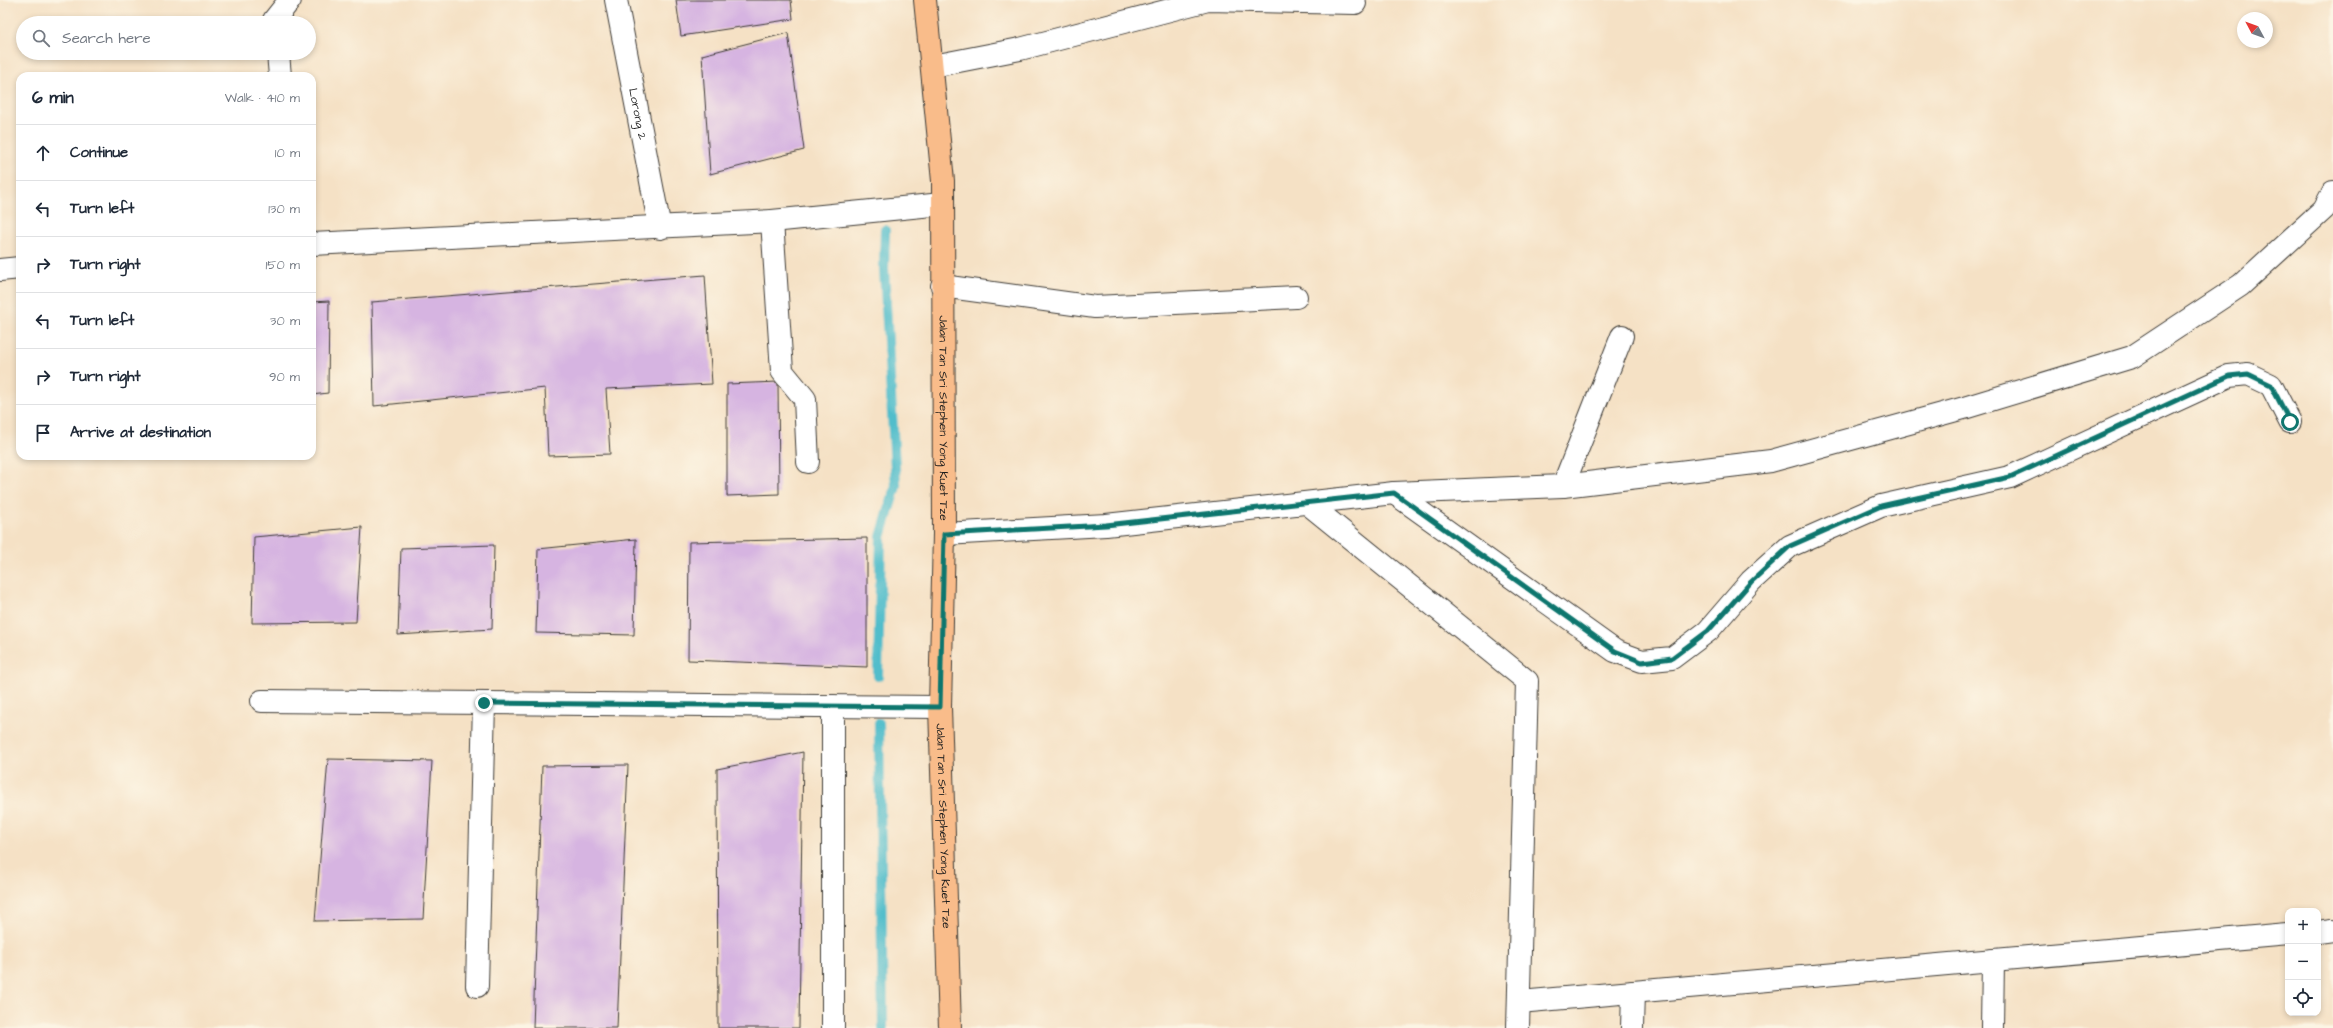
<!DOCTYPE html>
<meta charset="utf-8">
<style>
:root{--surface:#fff;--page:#f6f6f7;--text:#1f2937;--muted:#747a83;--line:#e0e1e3}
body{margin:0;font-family:"Architects Daughter",sans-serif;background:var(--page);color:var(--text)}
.controls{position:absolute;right:12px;bottom:12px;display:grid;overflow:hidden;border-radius:8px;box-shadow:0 2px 6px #0003}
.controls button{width:36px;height:36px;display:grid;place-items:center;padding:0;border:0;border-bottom:1px solid var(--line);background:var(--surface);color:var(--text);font:20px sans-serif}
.compass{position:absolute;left:2237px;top:12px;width:36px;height:36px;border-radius:50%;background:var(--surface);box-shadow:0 2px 6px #0003;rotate:311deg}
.stop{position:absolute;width:12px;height:12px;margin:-9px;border:3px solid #0f766e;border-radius:50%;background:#fff}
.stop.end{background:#0f766e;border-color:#fff;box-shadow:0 1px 4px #0008}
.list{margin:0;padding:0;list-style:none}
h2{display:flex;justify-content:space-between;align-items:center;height:52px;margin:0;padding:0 16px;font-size:17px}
h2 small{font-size:13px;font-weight:400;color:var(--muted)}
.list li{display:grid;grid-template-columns:26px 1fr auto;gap:12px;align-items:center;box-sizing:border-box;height:56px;padding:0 16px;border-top:1px solid var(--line)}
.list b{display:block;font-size:15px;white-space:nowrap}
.list em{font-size:13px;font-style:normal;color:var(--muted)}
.icon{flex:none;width:22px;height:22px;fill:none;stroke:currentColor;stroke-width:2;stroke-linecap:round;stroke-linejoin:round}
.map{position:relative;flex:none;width:2333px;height:1028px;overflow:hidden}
.search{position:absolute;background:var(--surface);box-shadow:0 2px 6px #0003;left:16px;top:16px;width:300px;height:44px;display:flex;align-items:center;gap:10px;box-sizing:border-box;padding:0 14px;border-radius:22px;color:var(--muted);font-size:15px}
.panel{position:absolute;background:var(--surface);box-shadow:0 2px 6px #0003;left:16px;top:72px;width:300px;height:388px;border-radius:12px}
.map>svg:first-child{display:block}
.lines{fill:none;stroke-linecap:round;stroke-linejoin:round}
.stream{stroke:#51bdcb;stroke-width:10}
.building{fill:#d6b4e1}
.minor-casing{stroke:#3d3a35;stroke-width:24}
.major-casing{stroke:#3d3a35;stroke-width:24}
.minor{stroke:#fff;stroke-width:22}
.major{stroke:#f9bc8a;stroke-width:22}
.route{stroke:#0f766e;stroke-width:5}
.labels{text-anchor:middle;stroke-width:3;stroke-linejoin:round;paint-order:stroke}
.street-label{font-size:12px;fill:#1c1c1c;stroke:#fcf5e5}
</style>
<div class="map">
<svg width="2333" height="1028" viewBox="0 0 2333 1028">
<rect width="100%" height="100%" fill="#fcf5e5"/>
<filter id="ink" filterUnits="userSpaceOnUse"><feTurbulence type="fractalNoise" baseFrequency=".025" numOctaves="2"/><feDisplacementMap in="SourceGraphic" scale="8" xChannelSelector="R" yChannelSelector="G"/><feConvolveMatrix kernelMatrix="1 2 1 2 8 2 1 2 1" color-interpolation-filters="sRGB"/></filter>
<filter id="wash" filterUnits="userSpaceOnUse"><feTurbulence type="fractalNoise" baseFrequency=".012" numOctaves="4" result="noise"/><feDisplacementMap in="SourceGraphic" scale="16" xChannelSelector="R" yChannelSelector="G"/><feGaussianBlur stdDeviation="0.9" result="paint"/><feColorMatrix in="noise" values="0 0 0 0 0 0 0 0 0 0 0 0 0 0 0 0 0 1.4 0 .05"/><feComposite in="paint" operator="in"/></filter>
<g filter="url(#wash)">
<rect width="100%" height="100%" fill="#f5e1c5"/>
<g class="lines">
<g class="stream">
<polyline points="878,676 881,537 896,486 884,268 885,230"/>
<polyline points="879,723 883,1028"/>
</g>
</g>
<g id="blocks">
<g class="building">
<polygon points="676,0 791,0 793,19 681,36"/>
<polygon points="788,33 804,150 710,174 702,55"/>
<polygon points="705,275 712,384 606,389 610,454 548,456 545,388 374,406 372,302"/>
<polygon points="329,301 328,393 312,395 312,302"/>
<polygon points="778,382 779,494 727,496 727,384"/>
<polygon points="362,527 356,622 252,623 254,537"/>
<polygon points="867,538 867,667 688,660 689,542"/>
<polygon points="636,539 634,635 536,633 538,549"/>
<polygon points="494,545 492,629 398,635 401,548"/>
<polygon points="803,752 799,1028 718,1028 717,769"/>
<polygon points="328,759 432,761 423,919 315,921"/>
<polygon points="628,765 617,1028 533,1028 542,766"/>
</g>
</g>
</g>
<g filter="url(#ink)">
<use href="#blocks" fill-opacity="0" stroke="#3d3a35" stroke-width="1"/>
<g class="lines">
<defs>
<g id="minor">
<path id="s1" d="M 616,0 L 660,228"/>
<polyline points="275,23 274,20 290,0"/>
<polyline points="278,53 280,76"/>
<polyline points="933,66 1020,49 1208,0 1355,3"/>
<polyline points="772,221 782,371 805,399 808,462"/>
<polyline points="312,244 772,221 942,204"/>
<polyline points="0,270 20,268"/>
<polyline points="942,286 1095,307 1296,297"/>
<polyline points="1563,486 1622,336"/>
<polyline points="1394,493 1615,651 1642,661 1672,658 1708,631 1751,581 1790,546 1881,506 2010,477 2229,376 2248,374 2271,385 2290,422"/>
<polyline points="1307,503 1527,681 1518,1028"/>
<polyline points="944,534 1106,525 1394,493 1563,486 1771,461 1964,408 2132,357 2241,285 2324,209 2333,192"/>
<polyline points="262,701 940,707"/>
<polyline points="833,706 833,1028"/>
<polyline points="2318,932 2333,930"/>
<polyline points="477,986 484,703"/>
<polyline points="1519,1002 2288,934"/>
<polyline points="1632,1028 1633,992"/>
<polyline points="1992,1028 1993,960"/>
</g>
<g id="major">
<path id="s2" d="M 925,0 L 943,181 L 944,534 L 940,707 L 950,1028"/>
</g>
</defs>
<use href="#minor" class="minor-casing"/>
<use href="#major" class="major-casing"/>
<use href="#minor" class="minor"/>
<use href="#major" class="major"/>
</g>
</g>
<g class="lines" filter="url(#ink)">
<polyline class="route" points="484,703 940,707 944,534 1106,525 1394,493 1615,651 1642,662 1672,658 1708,631 1751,582 1790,546 1881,506 2010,477 2229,376 2248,374 2271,385 2290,422"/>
</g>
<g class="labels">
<g class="street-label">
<text dy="4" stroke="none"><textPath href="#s1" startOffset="116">Lorong 2</textPath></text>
<text dy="4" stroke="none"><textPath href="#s2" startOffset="419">Jalan Tan Sri Stephen Yong Kuet Tze</textPath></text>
<text dy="4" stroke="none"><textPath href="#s2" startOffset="827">Jalan Tan Sri Stephen Yong Kuet Tze</textPath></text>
</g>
</g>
</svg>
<div class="controls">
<button>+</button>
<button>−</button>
<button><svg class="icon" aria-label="locate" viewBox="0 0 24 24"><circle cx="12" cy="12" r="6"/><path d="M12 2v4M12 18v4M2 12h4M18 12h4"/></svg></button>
</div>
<svg class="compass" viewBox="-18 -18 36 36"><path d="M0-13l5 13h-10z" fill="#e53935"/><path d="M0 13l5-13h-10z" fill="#747a83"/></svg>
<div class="stop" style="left:2290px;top:422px"></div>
<div class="stop end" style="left:484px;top:703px"></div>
<div class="search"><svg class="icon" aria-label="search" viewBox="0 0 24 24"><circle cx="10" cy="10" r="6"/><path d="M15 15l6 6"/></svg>Search here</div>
<section class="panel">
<h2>6 min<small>Walk · 410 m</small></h2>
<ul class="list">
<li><svg class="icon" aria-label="ahead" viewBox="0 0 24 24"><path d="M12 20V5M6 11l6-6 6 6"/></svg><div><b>Continue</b></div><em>10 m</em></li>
<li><svg class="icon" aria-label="left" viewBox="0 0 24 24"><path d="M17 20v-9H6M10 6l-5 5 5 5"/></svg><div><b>Turn left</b></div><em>130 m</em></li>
<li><svg class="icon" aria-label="right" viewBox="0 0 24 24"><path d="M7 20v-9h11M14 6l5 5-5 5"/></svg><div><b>Turn right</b></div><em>150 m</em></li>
<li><svg class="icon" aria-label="left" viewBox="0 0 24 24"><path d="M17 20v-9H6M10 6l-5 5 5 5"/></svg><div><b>Turn left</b></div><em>30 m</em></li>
<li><svg class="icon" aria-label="right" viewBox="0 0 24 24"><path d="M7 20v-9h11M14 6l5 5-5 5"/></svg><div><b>Turn right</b></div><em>90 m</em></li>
<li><svg class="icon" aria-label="arrive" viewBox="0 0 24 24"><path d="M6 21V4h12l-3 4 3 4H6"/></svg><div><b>Arrive at destination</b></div></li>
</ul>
</section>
</div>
